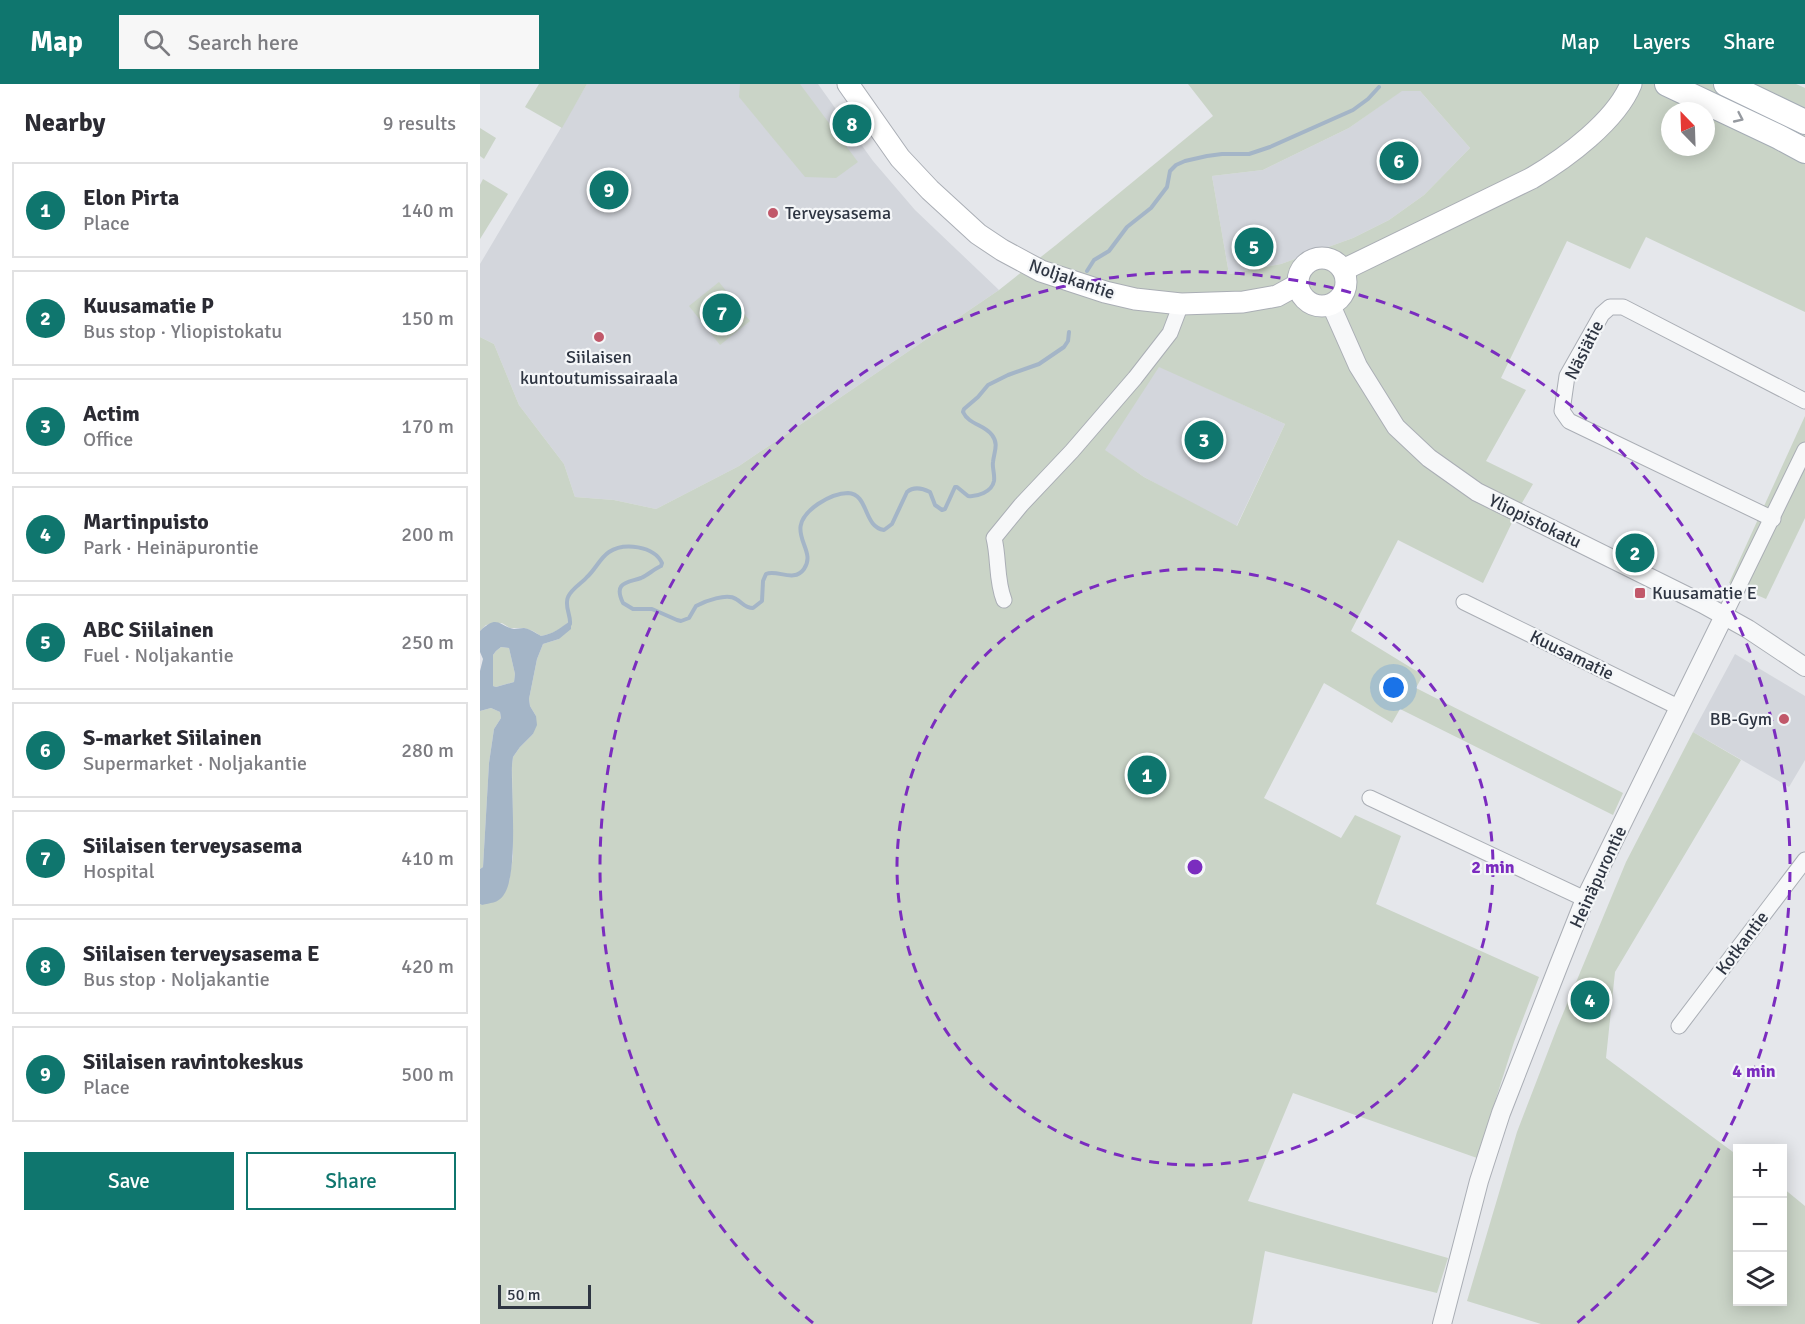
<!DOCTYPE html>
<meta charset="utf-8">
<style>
:root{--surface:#fff;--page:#f7f7f7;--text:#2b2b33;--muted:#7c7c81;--line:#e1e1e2;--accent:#0f766e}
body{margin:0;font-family:Signika,sans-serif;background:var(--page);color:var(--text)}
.controls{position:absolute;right:18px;bottom:18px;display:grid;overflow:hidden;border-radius:0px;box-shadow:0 3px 15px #0003}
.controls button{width:54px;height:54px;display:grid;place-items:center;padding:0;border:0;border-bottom:2px solid var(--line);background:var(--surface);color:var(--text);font:30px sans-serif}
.compass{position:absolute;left:1181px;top:18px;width:54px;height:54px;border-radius:50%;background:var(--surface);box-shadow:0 3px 15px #0003;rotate:337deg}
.scale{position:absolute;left:18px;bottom:15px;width:93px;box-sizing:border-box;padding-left:6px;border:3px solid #2e3542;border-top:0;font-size:16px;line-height:21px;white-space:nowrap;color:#2e3542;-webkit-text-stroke:4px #f4f6f8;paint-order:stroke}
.you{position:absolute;left:914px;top:604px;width:21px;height:21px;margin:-15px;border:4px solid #fff;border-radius:50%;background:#1a73e8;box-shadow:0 0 0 9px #1a73e833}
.badge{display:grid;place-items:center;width:39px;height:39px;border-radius:50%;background:var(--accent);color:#fff;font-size:20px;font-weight:700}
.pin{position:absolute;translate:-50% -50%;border:3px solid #fff;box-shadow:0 2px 6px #0006}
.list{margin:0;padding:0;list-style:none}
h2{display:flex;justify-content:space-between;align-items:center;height:78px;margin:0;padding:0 24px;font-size:26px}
h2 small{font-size:20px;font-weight:400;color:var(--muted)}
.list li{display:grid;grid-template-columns:39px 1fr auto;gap:18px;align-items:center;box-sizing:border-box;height:96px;margin:0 12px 12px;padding:0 12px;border:2px solid var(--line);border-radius:0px}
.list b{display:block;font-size:22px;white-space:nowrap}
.list p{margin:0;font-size:20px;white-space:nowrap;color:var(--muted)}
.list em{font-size:20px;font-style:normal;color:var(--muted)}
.actions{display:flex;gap:12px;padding:18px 24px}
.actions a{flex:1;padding:14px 0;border:2px solid var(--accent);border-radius:0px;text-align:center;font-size:21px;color:var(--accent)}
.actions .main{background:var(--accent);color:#fff}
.icon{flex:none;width:33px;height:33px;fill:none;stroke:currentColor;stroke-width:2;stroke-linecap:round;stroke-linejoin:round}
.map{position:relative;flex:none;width:1325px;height:1240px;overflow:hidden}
header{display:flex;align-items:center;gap:36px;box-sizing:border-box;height:84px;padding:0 30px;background:var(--accent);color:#fff}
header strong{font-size:28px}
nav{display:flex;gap:33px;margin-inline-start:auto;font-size:21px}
.search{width:420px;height:54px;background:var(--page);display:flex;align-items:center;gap:15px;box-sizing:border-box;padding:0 21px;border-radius:0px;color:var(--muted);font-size:22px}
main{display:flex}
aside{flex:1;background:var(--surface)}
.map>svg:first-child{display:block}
.built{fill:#d3d6dc}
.green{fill:#cad4c7;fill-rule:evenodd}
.water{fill:#a4b5c7;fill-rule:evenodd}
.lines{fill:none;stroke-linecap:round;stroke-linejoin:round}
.stream{stroke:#a4b5c7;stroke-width:4}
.minor-casing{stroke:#aaaeb5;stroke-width:17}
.tertiary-casing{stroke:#aaaeb5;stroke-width:20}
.secondary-casing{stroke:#aaaeb5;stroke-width:23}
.primary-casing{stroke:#a5acb5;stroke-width:26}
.minor{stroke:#f7f8f9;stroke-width:15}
.tertiary{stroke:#f7f8f9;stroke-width:18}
.secondary{stroke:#fff;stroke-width:21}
.primary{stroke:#fff;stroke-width:24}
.oneway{stroke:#969aa0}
.ring{fill:none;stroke:#7b2cbf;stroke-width:3;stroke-dasharray:10 8}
.poi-dot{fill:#c1586a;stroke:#f4f6f8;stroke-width:2}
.labels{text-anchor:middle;stroke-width:4.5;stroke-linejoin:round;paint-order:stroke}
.poi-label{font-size:18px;fill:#2e3542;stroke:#f4f6f8;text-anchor:start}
.street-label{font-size:18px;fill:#2e3542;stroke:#f4f6f8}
.centre{fill:#7b2cbf;stroke:#f4f6f8;stroke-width:3}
.ring-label{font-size:18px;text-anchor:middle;font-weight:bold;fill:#7b2cbf;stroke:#f4f6f8;stroke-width:4.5;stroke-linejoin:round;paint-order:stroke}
</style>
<header>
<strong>Map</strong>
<div class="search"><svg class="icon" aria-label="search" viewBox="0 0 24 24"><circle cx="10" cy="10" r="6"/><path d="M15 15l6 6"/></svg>Search here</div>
<nav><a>Map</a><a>Layers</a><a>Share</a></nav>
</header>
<main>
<aside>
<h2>Nearby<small>9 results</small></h2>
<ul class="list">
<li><span class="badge">1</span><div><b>Elon Pirta</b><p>Place</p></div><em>140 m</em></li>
<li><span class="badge">2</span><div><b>Kuusamatie P</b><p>Bus stop · Yliopistokatu</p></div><em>150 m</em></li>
<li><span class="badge">3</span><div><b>Actim</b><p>Office</p></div><em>170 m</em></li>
<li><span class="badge">4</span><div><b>Martinpuisto</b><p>Park · Heinäpurontie</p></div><em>200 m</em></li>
<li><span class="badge">5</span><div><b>ABC Siilainen</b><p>Fuel · Noljakantie</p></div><em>250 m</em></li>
<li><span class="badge">6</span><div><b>S-market Siilainen</b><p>Supermarket · Noljakantie</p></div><em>280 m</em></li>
<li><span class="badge">7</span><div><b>Siilaisen terveysasema</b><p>Hospital</p></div><em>410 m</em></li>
<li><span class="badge">8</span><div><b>Siilaisen terveysasema E</b><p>Bus stop · Noljakantie</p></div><em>420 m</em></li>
<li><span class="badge">9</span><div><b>Siilaisen ravintokeskus</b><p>Place</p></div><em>500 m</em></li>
</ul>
<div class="actions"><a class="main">Save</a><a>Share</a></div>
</aside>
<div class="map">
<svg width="1325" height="1240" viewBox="0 0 1325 1240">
<rect width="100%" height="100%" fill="#e5e7eb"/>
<g class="built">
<polygon points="107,0 338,0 393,77 435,126 519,206 259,382 176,425 134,416 95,413 84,380 39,321 14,260 0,253 0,180"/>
<polygon points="921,7 940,7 990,64 944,111 909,136 873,154 801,180 749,190 732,92 783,86 869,44"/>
<polygon points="679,282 805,340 756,443 664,393 624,366"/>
<polygon points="1255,570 1325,612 1325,676 1309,703 1213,648"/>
</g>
<g class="green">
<polygon points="59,0 107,0 82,44 45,23"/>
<polygon points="260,0 320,0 378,78 356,94 325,93 259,13"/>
<path d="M 708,0 L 1316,0 L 1325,4 L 1325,228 L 1166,153 L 1150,185 L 1087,157 L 1021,294 L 1046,306 L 1006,377 L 1053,400 L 1039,424 L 1003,499 L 918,456 L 871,547 L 943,591 L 936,604 L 1143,709 L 1133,731 L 920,625 L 912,639 L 844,599 L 784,714 L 861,754 L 875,731 L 921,752 L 896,820 L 1059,893 L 1034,958 L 997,1074 L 813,1009 L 768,1117 L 968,1174 L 957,1209 L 785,1167 L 772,1240 L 0,1240 L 0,820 L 2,821 L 29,798 L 33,772 L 32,681 L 33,673 L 40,663 L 53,650 L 56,632 L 50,622 L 49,615 L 57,575 L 63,560 L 79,555 L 90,537 C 81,545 73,550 61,552 L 53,547 L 44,544 L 30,544 L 22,539 L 6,541 L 0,547 L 0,253 L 14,260 L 39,321 L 84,380 L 95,413 L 134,416 L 176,425 L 259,382 L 519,206 L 576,161 L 733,32 ZM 922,7 L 940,7 L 990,64 L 944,111 L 909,136 L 873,154 L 801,180 L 749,190 L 732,92 L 783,86 L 869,44 ZM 1190,27 L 1226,27 L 1226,63 L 1190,63 ZM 679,283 L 805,340 L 757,442 L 664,393 L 625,366 Z"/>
<polygon points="0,44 16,54 4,75 0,72"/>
<polygon points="3,95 28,110 0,155 0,101"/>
<polygon points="239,198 270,237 240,261 209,222"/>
<polygon points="1325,332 1325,434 1286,515 1249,499"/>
<polygon points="21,563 29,564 35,590 34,598 16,603 13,602 13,571 16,567"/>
<polygon points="11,624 20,628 21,634 14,645 9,679 3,783 0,785 0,627"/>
<polygon points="1213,648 1261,676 1135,888 1126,974 1257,1071 1258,1218 1302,1218 1303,1104 1325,1122 1325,1240 1061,1240 987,1217 1037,1048 1077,944 1146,778"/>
</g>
<path class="water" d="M 91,536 L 91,545 L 79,555 L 63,560 L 57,575 L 49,615 L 50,622 L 56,632 L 57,641 L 53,650 L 40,663 L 33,673 L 32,681 C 31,708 39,793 23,812 C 18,819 10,819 2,821 L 0,820 L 0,785 L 3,783 L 9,679 L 14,645 L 21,634 L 20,628 L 11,624 L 0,627 L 0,587 L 3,575 L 0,568 L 0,547 C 18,530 18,542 34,545 C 37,545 40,544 44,544 C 50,545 56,549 61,552 C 73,550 81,544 91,536 ZM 21,563 L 29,564 L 35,590 L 34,598 L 16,603 L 13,602 L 13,571 L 16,567 Z"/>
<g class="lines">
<g class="stream">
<polyline points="607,187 614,176 629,167 647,143 671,124 687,103 690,87 696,81 705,77 727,72 742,70 769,70 790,63 873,26 888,15 899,3"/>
<path d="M 90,540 C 91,531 84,522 88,513 C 91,505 102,499 107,493 C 115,486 120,474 129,468 C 144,458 174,462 182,479 L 181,482 C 174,485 168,491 161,494 C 147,499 133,498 143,519 L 153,525 L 172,525 L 197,536 L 201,537 L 209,534 L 216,522 C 225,517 247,509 256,515 C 263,519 265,524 273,524 L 282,517 L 283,497 L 286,490 C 297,485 314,499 324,485 C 339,464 299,447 338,420 C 347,414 356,409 368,409 C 389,410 383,443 404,446 L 412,440 L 427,408 C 434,402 442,404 450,408 L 455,421 L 462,426 L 465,425 L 475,403 L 477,403 L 488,412 C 497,413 512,408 514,397 C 515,390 512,384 513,378 C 514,368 519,360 512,351 C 504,340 489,341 483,328 L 484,325 L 498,313 L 508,301 L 528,291 L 559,280 L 584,263 L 588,257 L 589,248"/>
</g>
<defs>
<g id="minor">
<polyline points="1293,435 1089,337 1082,327 1087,292 1122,230 1130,223 1143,223 1325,317"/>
<path d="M 524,516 C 516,496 519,474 514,454 L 541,421 L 592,367 L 655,294 L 690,249 L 701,220"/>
<polyline points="984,518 1200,624"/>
<polyline points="1244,532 1325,366"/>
<polyline points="890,714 1105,815"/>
<polyline points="1199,942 1325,776"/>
</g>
<g id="tertiary">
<polyline points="851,221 878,282 916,343 949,374 997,408 1223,520 1268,545 1325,583"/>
<polyline points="962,1240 999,1097 1021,1029 1078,883 1105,815 1244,532"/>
</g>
<g id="secondary">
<polyline points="368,0 420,74 450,106 498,150 522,166 561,187 625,208 655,215 701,220 763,218 797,212 817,201"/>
<circle cx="842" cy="198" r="24"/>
<path d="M 863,186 L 1052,94 C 1086,74 1136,37 1151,0"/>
</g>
<g id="primary">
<polyline points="1187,0 1299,53 1325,67"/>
<polyline points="1246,0 1325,38"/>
</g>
</defs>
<use href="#minor" class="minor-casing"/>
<use href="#tertiary" class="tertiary-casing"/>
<use href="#secondary" class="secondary-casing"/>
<use href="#primary" class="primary-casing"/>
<use href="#minor" class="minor"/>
<use href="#tertiary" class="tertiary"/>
<use href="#secondary" class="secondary"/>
<use href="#primary" class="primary"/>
</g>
<defs><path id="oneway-chevron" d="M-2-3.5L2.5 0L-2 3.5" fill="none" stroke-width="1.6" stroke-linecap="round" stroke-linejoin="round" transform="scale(1.5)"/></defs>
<use class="oneway" href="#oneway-chevron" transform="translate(1259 34) rotate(25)"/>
<g class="ring">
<circle cx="715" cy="783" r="298"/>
<path d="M333 1239A595 595 0 1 1 1097 1239"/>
</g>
<g class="poi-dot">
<circle cx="293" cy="129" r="6"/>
<circle cx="119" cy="253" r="6"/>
<rect x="1154" y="503" width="12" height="12" rx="3"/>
<circle cx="1304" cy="635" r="6"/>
</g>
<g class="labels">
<g class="poi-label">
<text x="305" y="135">Terveysasema</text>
<text x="119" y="279" text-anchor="middle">Siilaisen<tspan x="119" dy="21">kuntoutumissairaala</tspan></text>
<text x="1172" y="515">Kuusamatie E</text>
<text x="1292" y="641" text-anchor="end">BB-Gym</text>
</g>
<g class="street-label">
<text transform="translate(592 195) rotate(19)" y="6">Noljakantie</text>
<text transform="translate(1104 266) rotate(-63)" y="6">Näsiätie</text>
<text transform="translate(1055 437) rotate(26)" y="6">Yliopistokatu</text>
<text transform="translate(1092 571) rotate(26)" y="6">Kuusamatie</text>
<text transform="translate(1118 793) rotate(-65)" y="6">Heinäpurontie</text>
<text transform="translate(1262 859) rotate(-53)" y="6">Kotkantie</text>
</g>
</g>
<circle cx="715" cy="783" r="9" class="centre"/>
<g class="ring-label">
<text x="1013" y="789">2 min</text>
<text x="1274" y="993">4 min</text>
</g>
</svg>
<div class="controls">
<button>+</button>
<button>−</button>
<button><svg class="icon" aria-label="layers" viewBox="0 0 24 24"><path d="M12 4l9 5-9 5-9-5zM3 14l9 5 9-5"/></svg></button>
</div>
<svg class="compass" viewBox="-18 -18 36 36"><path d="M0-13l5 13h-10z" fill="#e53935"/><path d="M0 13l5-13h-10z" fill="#7c7c81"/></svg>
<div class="scale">50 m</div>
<div class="you"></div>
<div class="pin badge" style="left:667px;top:691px">1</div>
<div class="pin badge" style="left:1155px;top:469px">2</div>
<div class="pin badge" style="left:724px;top:356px">3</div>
<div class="pin badge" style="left:1110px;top:916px">4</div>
<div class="pin badge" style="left:774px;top:163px">5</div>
<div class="pin badge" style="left:919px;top:77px">6</div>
<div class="pin badge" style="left:242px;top:229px">7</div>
<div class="pin badge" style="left:372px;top:40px">8</div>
<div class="pin badge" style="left:129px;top:106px">9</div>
</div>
</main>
